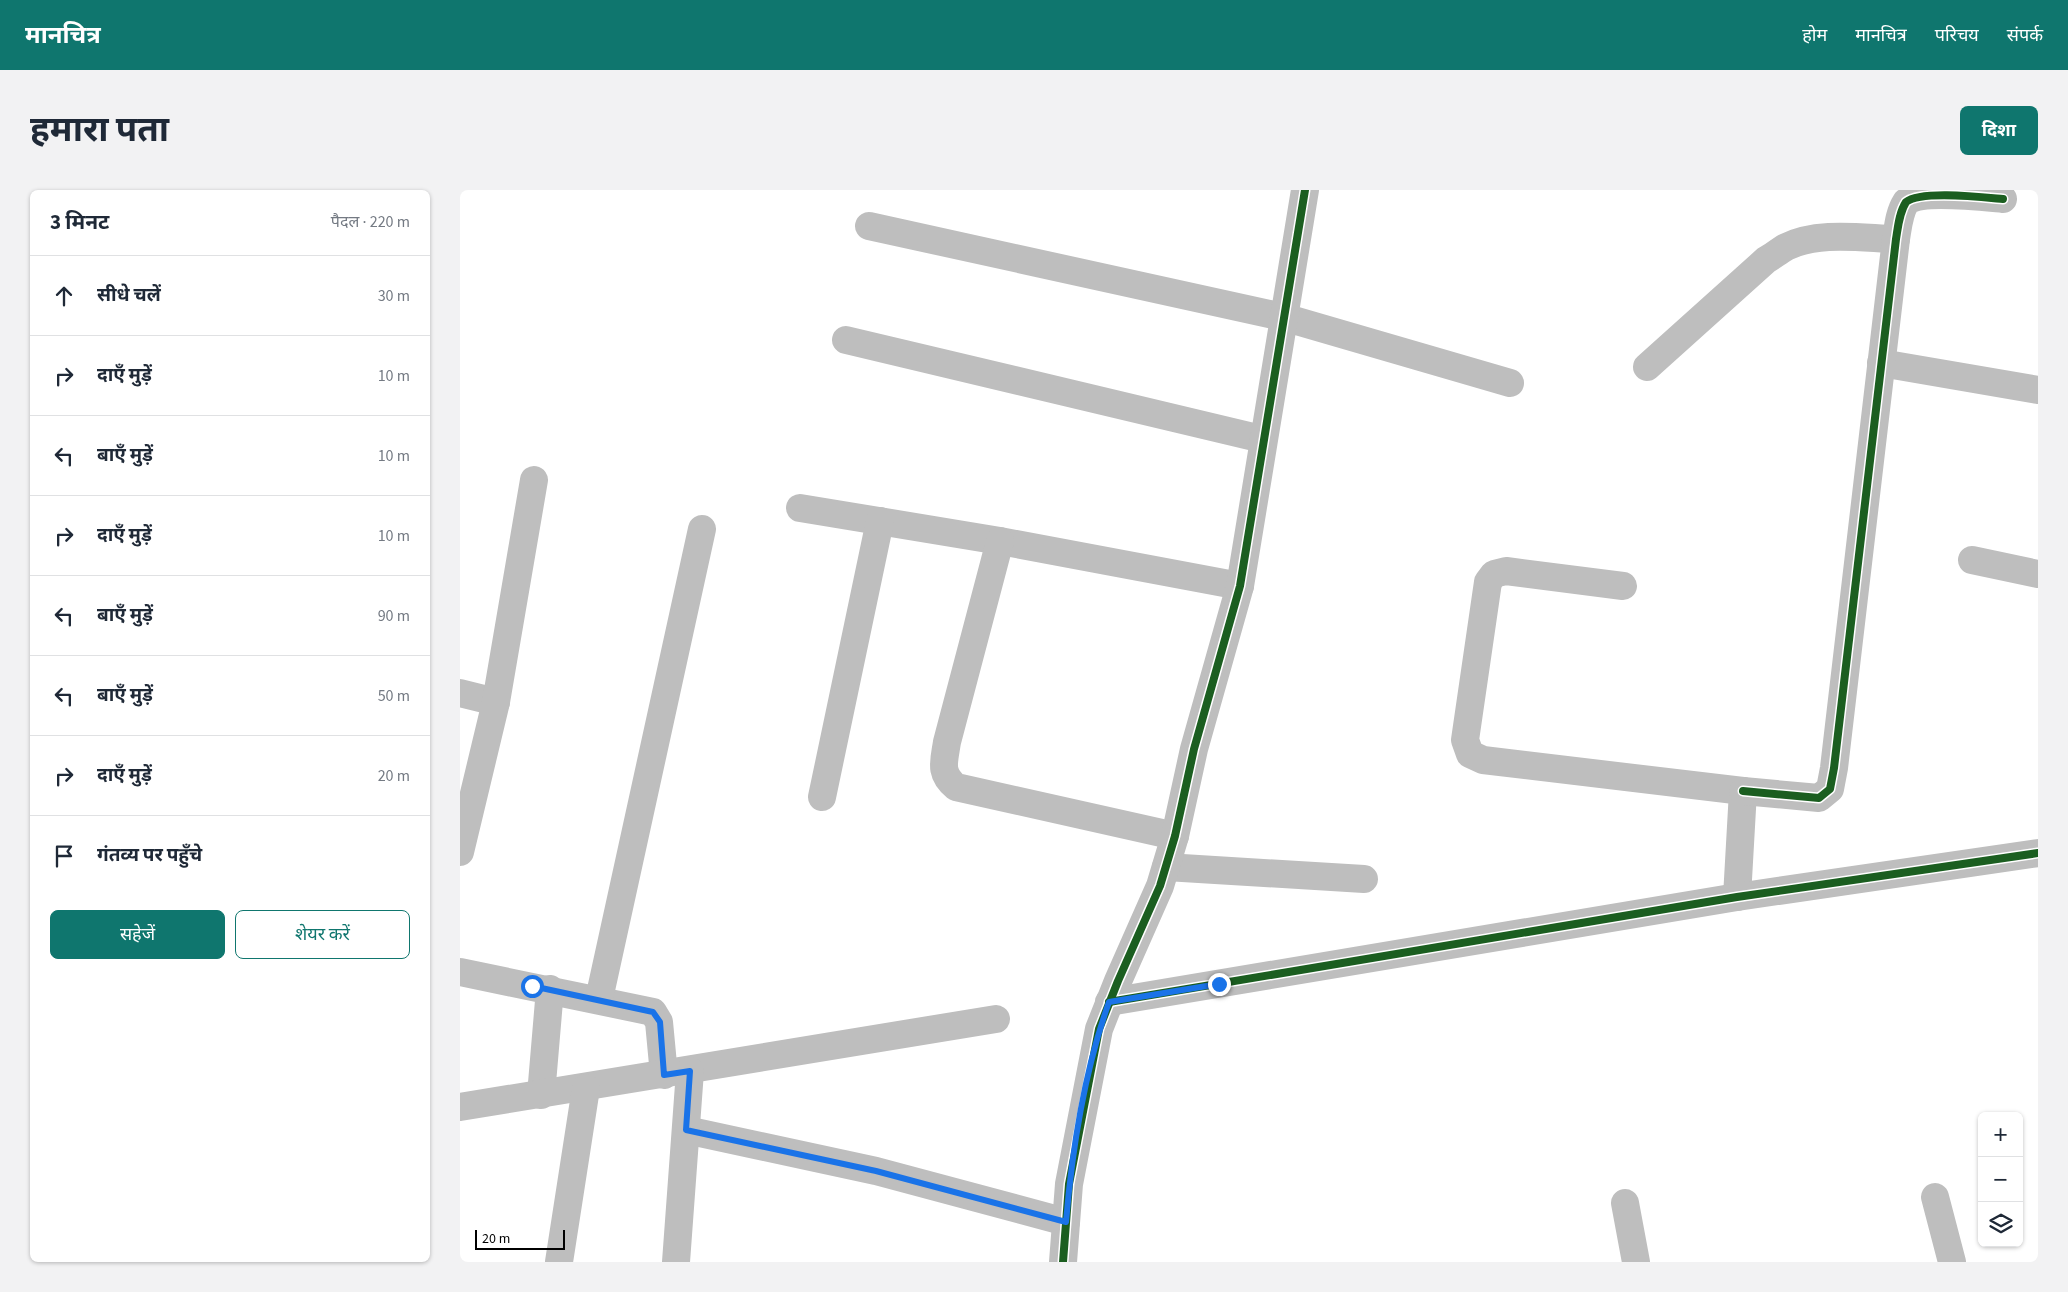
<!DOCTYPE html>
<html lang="hi">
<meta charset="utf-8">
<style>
:root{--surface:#fff;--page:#f2f2f3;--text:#1f2937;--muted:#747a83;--line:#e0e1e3;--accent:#0f766e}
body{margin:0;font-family:"Source Sans 3","Noto Sans Devanagari",sans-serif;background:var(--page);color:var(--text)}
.controls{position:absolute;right:15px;bottom:15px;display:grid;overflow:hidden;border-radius:8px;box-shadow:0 1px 4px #0004}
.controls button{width:45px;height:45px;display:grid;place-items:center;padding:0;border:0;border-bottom:1px solid var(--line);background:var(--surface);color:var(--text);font:25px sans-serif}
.scale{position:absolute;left:15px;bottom:12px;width:90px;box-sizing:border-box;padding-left:5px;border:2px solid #000;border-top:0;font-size:14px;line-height:18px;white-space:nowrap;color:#000;-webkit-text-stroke:4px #fff;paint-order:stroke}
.stop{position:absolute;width:15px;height:15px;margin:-11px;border:4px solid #1a73e8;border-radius:50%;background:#fff}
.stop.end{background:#1a73e8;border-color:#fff;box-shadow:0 1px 5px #0008}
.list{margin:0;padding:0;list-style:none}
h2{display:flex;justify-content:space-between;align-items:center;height:65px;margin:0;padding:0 20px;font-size:21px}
h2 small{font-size:16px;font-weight:400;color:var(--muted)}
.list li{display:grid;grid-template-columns:32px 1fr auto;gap:15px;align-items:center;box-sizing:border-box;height:80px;padding:0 20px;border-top:1px solid var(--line)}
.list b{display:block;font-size:19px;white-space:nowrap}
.list em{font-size:16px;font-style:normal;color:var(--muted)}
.actions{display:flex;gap:10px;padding:15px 20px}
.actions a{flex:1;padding:11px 0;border:1px solid var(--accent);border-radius:8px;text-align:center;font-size:18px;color:var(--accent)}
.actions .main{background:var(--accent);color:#fff}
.icon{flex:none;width:28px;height:28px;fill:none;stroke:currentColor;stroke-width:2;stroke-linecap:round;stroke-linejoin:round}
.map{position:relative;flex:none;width:1578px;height:1072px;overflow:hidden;border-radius:8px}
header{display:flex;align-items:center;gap:30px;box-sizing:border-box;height:70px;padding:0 25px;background:var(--accent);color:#fff}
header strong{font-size:24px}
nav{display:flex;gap:28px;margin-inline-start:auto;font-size:18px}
.intro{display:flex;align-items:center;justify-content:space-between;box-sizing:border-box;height:120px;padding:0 30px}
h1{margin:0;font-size:35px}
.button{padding:12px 22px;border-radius:8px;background:var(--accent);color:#fff;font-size:18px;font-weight:700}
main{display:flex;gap:30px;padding:0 30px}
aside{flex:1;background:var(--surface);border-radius:8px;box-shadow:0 1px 4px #0004}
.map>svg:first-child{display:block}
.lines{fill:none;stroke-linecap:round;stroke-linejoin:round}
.minor{stroke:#bebebe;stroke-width:28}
.cycleway-casing{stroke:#fff;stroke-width:11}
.cycleway{stroke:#1b5e20;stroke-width:8}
.route{stroke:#1a73e8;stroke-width:6}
</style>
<header>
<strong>मानचित्र</strong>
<nav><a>होम</a><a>मानचित्र</a><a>परिचय</a><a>संपर्क</a></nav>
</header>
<div class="intro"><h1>हमारा पता</h1><a class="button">दिशा</a></div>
<main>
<aside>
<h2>3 मिनट<small>पैदल · 220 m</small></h2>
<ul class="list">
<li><svg class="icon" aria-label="ahead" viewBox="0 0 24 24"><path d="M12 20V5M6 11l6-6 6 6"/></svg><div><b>सीधे चलें</b></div><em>30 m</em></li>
<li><svg class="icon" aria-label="right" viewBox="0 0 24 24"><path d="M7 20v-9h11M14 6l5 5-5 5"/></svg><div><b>दाएँ मुड़ें</b></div><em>10 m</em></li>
<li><svg class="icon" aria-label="left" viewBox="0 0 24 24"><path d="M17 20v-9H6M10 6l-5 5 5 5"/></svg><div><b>बाएँ मुड़ें</b></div><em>10 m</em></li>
<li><svg class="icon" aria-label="right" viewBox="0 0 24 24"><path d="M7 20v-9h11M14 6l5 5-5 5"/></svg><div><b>दाएँ मुड़ें</b></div><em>10 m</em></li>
<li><svg class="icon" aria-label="left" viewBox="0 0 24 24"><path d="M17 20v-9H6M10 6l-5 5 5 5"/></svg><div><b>बाएँ मुड़ें</b></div><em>90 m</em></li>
<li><svg class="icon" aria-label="left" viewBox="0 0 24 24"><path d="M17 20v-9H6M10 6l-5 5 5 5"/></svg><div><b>बाएँ मुड़ें</b></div><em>50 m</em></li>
<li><svg class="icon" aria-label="right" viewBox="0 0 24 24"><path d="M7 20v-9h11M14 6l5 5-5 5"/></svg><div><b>दाएँ मुड़ें</b></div><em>20 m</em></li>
<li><svg class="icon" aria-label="arrive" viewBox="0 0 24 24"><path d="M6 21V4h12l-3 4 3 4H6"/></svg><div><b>गंतव्य पर पहुँचे</b></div></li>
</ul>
<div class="actions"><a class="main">सहेजें</a><a>शेयर करें</a></div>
</aside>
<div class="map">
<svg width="1578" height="1072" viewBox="0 0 1578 1072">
<rect width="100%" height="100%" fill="#fff"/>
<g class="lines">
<g class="minor">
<polyline points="409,36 823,127 1050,193"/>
<polyline points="386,150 802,249"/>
<polyline points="1421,173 1578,200"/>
<path d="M 1187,177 L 1306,70 C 1313,66 1319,61 1326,57 C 1358,41 1401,48 1436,49"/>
<polyline points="340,318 540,351 780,396"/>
<path d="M 540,351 L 487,552 C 484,572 479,583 496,597 L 715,646"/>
<polyline points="1512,370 1578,384"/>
<polyline points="1163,396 1046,381 1034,384 1028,392 1005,550 1010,564 1023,570 1283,601 1277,707"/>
<polyline points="0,503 36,512"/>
<path d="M 1283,601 L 1359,608 L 1370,599 L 1374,578 L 1436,49 C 1438,37 1439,23 1446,12 C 1461,0 1521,7 1543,9"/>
<polyline points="362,607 420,331"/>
<polyline points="0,662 36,512 74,290"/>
<polyline points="706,677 904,689"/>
<polyline points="0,782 193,822 199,832 204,885"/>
<polyline points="139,809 242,339"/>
<polyline points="649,812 1277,707 1578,663"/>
<polyline points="81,905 90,799"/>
<polyline points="0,917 536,829"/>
<polyline points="226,940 416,981 606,1032"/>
<polyline points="1475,1007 1492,1072"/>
<polyline points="1165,1013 1176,1072"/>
<polyline points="99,1072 126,898"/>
<polyline points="216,1072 230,881"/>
<polyline points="603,1072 609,994 639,839 658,791 700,696 715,646 734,559 780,396 845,0"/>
</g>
<defs>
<g id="cycleway">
<path d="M 1283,601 L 1359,608 L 1370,599 L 1374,578 L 1436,49 C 1438,37 1439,23 1446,12 C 1461,0 1521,7 1543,9"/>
<polyline points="649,812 1277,707 1578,663"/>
<polyline points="603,1072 609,994 639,839 658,791 700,696 715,646 734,559 780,396 845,0"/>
</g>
</defs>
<use href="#cycleway" class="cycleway-casing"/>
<use href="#cycleway" class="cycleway"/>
</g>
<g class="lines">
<path class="route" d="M 72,796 L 193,822 L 200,832 L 204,885 L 230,881 L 226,940 L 416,981 L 606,1032 C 612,961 625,879 649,812 L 759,794"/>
</g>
</svg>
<div class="controls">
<button>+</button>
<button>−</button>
<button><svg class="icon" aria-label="layers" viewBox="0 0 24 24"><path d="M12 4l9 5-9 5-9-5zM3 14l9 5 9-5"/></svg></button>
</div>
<div class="scale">20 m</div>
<div class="stop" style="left:72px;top:796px"></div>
<div class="stop end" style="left:759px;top:794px"></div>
</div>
</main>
